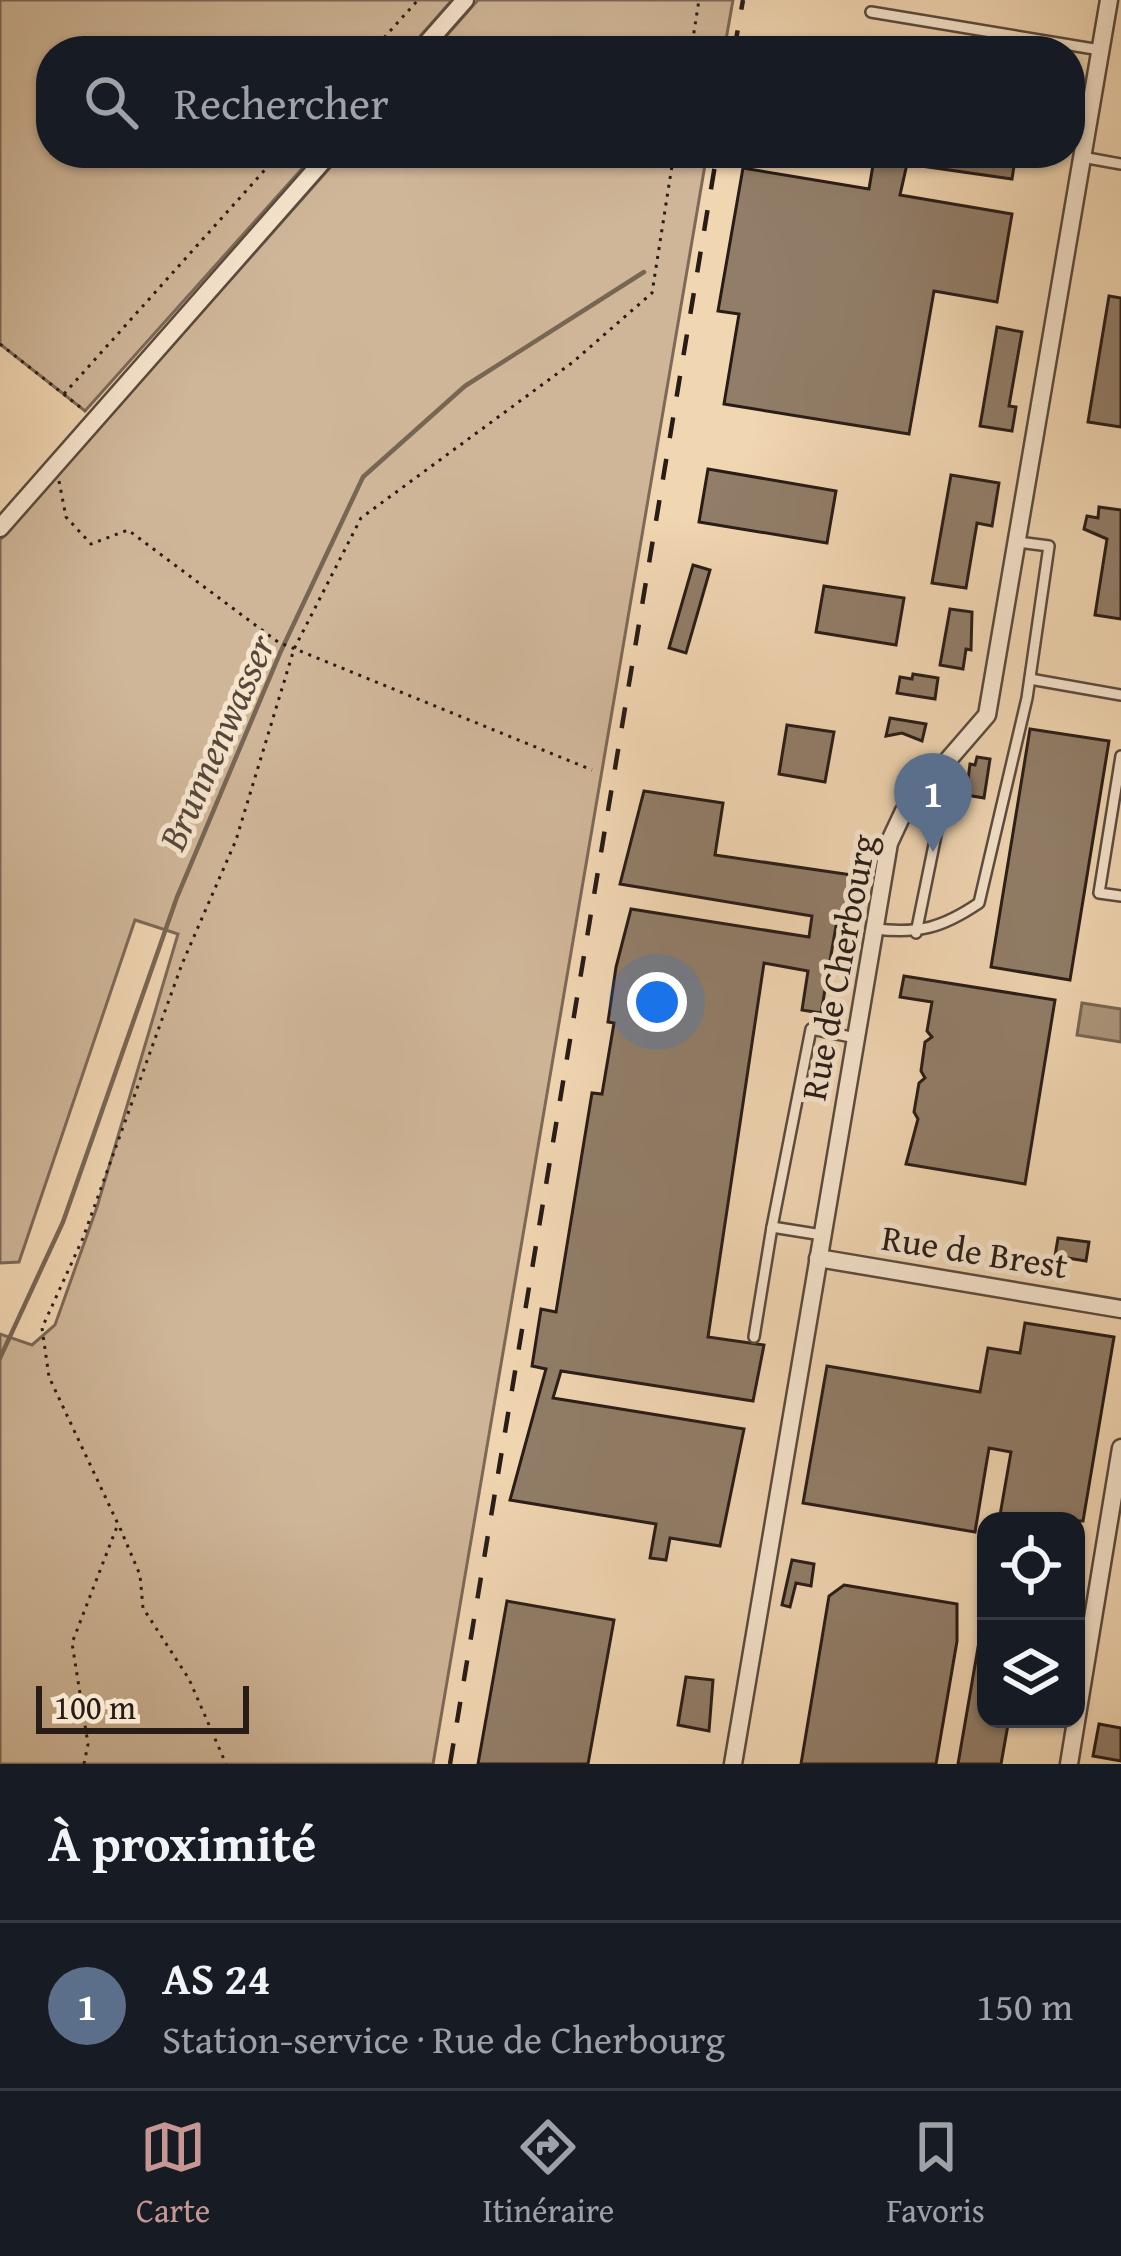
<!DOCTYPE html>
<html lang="fr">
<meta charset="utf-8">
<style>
:root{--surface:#171b24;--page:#242831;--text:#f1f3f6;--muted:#9ea1a6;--line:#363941;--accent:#c59692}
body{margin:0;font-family:"Gentium Book Plus",serif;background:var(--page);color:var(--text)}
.controls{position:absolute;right:36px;bottom:36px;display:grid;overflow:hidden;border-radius:24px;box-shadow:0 3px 9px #0004}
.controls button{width:108px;height:108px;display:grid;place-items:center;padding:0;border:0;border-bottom:3px solid var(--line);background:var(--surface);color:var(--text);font:60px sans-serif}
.scale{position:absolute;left:36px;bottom:30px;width:213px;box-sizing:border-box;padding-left:12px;border:6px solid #281c17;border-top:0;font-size:33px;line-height:42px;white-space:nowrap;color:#281c17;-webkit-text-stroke:9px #f6e4cd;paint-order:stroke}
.you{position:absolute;left:657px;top:1002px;width:42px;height:42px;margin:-30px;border:9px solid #fff;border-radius:50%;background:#1a73e8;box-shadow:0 0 0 18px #1a73e833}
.badge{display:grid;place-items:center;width:78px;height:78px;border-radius:50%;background:var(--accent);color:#fff;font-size:39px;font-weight:700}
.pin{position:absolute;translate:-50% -99px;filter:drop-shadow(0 3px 6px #0008)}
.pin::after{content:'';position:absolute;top:63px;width:42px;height:36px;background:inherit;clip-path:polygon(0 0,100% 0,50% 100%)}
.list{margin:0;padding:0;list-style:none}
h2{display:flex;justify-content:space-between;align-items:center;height:156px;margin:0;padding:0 48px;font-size:51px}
h2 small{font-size:39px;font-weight:400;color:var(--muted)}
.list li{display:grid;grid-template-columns:78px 1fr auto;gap:36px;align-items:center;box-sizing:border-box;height:168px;padding:0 48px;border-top:3px solid var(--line)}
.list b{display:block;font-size:45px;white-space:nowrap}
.list p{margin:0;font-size:39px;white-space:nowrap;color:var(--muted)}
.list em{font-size:39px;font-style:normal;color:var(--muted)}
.icon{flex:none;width:66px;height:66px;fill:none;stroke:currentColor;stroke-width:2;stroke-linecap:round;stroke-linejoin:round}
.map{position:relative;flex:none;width:1121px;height:1764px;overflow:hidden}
.search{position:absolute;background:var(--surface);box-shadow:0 3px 9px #0004;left:36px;right:36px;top:36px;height:132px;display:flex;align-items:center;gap:30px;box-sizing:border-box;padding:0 42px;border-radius:48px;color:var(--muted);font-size:45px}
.sheet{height:324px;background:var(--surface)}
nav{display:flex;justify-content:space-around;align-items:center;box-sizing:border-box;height:168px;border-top:3px solid var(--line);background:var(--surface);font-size:33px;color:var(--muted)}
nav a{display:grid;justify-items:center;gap:6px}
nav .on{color:var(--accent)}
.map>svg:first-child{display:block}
.green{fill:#cfb698;stroke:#7c6958;stroke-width:3}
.water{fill:#ad977d;stroke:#786654;stroke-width:3}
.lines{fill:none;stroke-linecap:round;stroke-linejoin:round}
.stream{stroke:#786654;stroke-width:4.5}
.building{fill:#917d68;stroke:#281c17;stroke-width:3}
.service-casing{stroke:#5a4a3e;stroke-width:14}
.minor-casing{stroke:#5a4a3e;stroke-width:21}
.path{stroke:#281c17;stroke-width:3;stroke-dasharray:3 6;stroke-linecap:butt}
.service{stroke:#f6e4cd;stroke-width:9}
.minor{stroke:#f6e4cd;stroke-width:16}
.rail{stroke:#281c17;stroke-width:4.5;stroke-dasharray:21 21;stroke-linecap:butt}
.labels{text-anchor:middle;stroke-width:10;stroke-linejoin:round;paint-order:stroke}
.street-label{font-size:36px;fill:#281c17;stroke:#f6e4cd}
.water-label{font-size:39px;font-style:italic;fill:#57473b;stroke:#f6e4cd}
</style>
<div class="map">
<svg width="1121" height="1764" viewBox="0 0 1121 1764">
<rect width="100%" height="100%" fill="#f1d6b2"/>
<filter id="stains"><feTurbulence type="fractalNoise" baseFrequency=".00167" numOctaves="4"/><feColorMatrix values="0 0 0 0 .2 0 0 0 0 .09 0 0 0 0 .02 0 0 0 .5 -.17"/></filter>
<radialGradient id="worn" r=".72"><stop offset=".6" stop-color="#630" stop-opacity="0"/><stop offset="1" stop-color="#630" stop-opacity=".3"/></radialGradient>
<g class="green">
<polygon points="0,0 452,0 407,51 51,51 51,153 316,153 85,411 0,344"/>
<polygon points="478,0 733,0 724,51 433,51"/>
<polygon points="343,153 707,153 433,1764 0,1764 0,1334 32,1345 55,1325 97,1207 178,934 135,920 19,1262 0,1263 0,540"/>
</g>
<polygon class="water" points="1082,1003 1121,1009 1121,1042 1077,1035"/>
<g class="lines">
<polyline class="stream" points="0,1358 63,1222 177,897 280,653 363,477 465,386 644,272"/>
</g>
<g class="building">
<polygon points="875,153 1016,153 1012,179 907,164 900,195 1012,214 997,302 934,291 909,434 724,404 739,314 718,311 743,168 869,189"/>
<polygon points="1109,296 1121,298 1121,427 1088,422"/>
<polygon points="997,327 1022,332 1009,406 1016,407 1012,431 980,426"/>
<polygon points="708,469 836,491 827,543 699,522"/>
<polygon points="951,475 999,483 992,526 977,523 966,588 932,583"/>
<polygon points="1099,507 1121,510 1121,619 1095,615 1107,539 1084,529 1087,516 1098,518"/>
<polygon points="693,565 710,570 686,653 669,648"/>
<polygon points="824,586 904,598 896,645 816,632"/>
<polygon points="950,609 972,612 971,650 966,649 963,669 940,665"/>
<polygon points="913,674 938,678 935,699 897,693 900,677 912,679"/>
<polygon points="890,718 926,724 922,741 902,733 886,736"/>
<polygon points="787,725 834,732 825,782 779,774"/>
<polygon points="1030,729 1109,741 1070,980 991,967"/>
<polygon points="977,757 990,759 984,798 966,795 970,764 975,765"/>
<polygon points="644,791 723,803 715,855 852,875 848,921 837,920 821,1013 802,1010 808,971 764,963 708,1337 764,1345 753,1401 561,1371 553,1398 744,1429 720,1546 670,1538 666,1560 650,1558 656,1524 510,1500 546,1369 532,1366 541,1309 556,1312 592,1093 602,1094 614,1023 608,1022 616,967 631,909 809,937 812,916 620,884"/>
<polygon points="904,976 1055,1000 1025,1184 906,1164 918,1119 914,1112 919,1083 925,1078 921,1071 925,1042 932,1037 927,1031 932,1002 900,997"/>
<polygon points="1058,1238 1089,1242 1086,1261 1055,1256"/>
<polygon points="1025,1323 1114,1337 1083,1521 999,1521 1011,1452 989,1448 975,1532 803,1503 827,1366 980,1392 988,1348 1020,1353"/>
<polygon points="792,1560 814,1564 811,1586 796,1583 790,1607 782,1605"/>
<polygon points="844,1585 957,1604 957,1641 936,1764 801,1764 829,1596"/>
<polygon points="507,1601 614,1620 588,1764 478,1764"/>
<polygon points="980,1636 986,1637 986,1719 1009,1719 1001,1764 958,1764"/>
<polygon points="686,1677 713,1680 709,1731 678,1725"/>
<polygon points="1099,1724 1121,1728 1121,1761 1093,1756"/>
</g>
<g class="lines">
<defs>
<g id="service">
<polyline points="871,12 1100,50"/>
<polyline points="1082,157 1121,164"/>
<polyline points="1030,679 1121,695"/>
<polyline points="1121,756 1099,893 1121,896"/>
<path d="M 875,929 C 919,934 942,928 979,903 L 1027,698 L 1049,546 L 1018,542"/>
<polyline points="916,933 945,791 936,776"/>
<polyline points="822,1235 772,1227 811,1029 856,1038"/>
<polyline points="754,1337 772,1227"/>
</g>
<g id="minor">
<polyline points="420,51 465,0"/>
<polyline points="0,528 330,153"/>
<polyline points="818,1258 1121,1309"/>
<polyline points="733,1764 889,843 904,811 987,715 1109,0"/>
<polyline points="1069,1764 1121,1448"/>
</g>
</defs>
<use href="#service" class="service-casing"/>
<use href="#minor" class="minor-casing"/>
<g class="path">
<polyline points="372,51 418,0"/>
<polyline points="691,51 699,0"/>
<polyline points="0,344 85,411"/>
<polyline points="64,394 280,153"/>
<polyline points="59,481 66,517 91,544 128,530 278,642 592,770"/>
<polyline points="120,1528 140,1575 143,1608 189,1679 226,1764"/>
<polyline points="84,1764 88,1744 72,1643 118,1524 49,1377 42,1328 83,1238 182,964 236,840 294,649 361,518 573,362 652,293 674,153"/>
</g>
<use href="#service" class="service"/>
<use href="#minor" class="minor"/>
<g class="rail">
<polyline points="734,51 743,0"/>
<polyline points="450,1764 717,153"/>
</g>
</g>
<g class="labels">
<g class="street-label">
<text transform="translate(838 967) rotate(-79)" y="13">Rue de Cherbourg</text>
<text transform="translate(975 1251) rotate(9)" y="13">Rue de Brest</text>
</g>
<g class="water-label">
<text transform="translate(216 742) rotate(-66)" y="14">Brunnenwasser</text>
</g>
</g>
<rect width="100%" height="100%" filter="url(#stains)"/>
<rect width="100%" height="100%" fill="url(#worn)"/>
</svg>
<div class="controls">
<button><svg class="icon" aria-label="locate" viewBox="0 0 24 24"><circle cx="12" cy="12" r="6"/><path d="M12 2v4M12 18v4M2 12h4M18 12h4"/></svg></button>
<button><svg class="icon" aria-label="layers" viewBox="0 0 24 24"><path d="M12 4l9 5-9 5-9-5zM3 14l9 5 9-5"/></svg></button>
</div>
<div class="scale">100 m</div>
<div class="you"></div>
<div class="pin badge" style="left:933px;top:852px;background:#5c6f8a">1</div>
<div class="search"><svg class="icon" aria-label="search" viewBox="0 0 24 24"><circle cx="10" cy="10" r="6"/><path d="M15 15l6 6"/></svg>Rechercher</div>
</div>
<section class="sheet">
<h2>À proximité<small></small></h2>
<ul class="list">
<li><span class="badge" style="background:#5c6f8a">1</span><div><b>AS 24</b><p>Station-service · Rue de Cherbourg</p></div><em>150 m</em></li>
</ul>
</section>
<nav>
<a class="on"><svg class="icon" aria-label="map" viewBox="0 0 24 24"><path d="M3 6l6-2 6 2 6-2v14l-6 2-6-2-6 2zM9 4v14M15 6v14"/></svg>Carte</a>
<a><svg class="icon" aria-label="directions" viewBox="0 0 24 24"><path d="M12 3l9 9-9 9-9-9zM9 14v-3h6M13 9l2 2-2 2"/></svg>Itinéraire</a>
<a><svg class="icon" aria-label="saved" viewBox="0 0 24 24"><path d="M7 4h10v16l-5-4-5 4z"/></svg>Favoris</a>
</nav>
